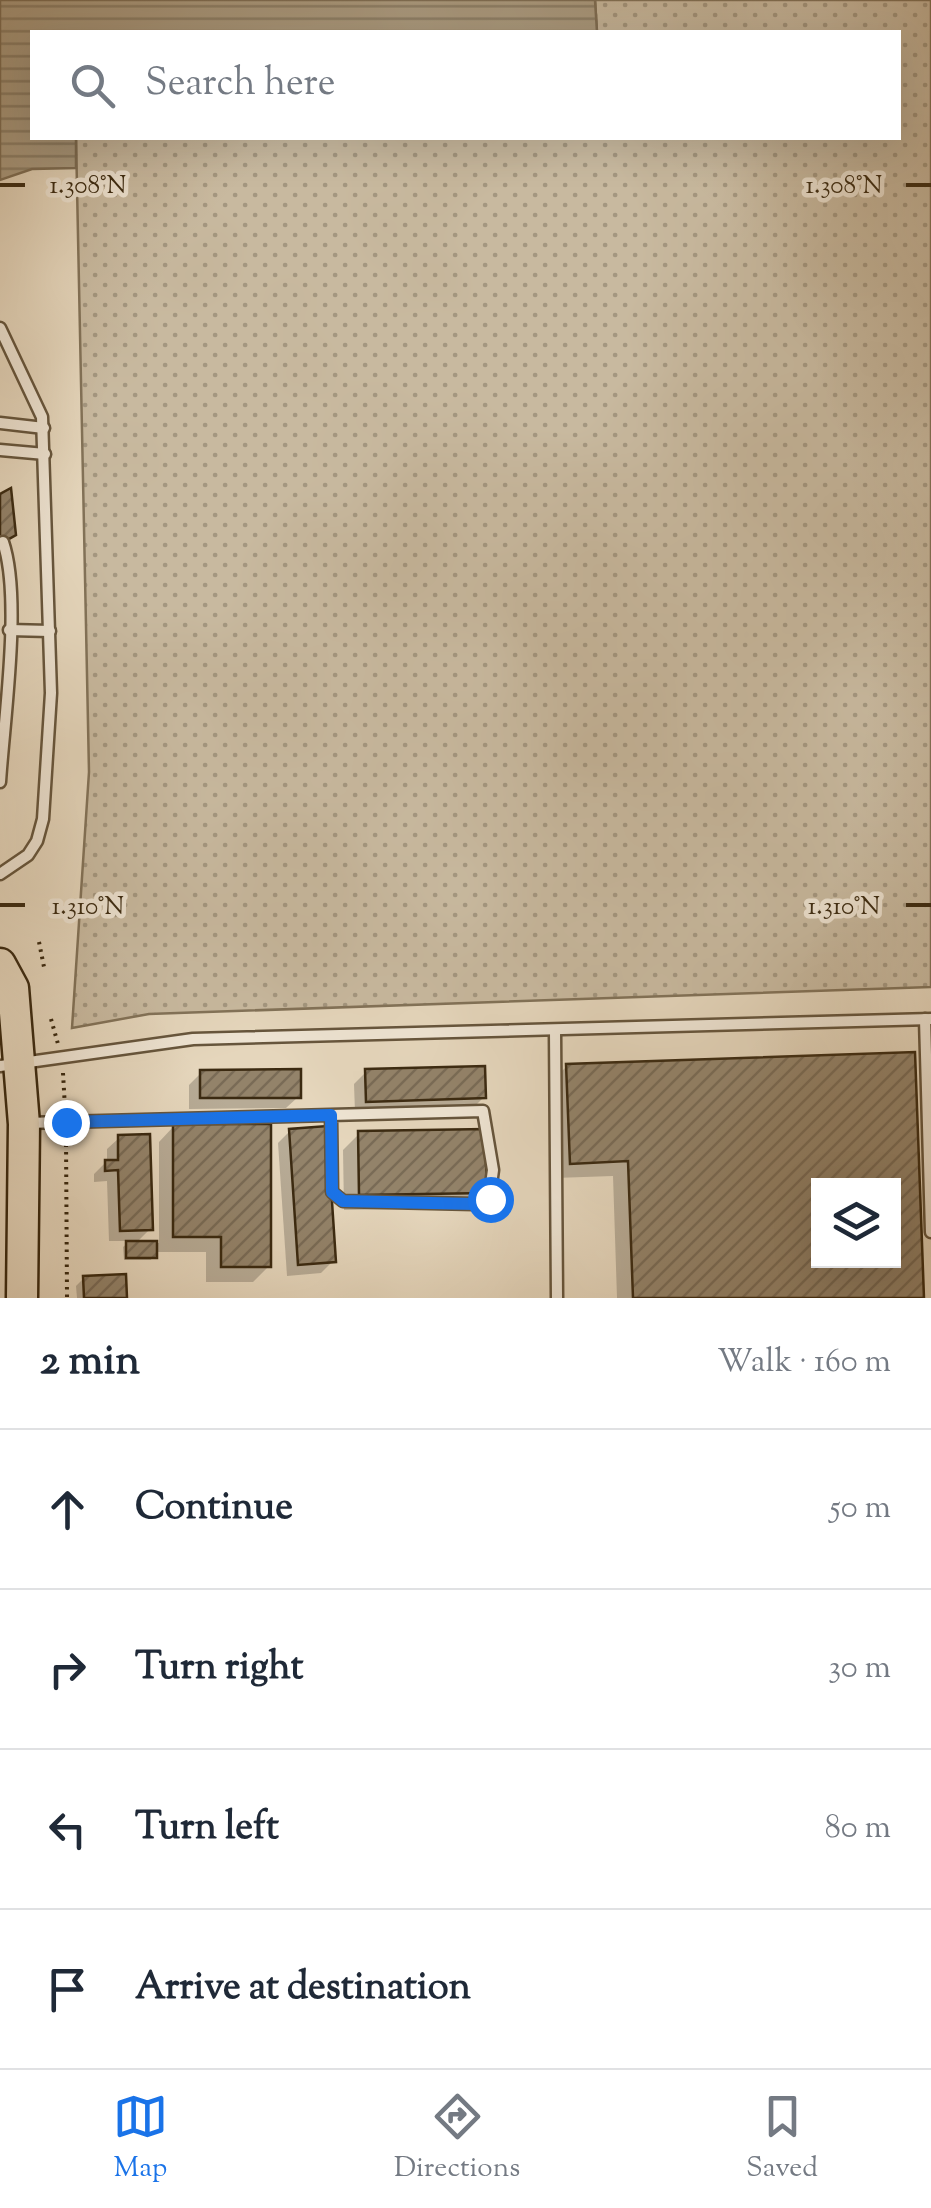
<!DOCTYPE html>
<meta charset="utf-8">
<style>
:root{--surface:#fff;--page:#f6f6f7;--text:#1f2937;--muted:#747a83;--line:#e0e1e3;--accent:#1a73e8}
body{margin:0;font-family:"Sorts Mill Goudy",serif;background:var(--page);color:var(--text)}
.controls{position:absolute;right:30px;bottom:30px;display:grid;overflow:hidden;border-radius:0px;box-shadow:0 10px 40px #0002}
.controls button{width:90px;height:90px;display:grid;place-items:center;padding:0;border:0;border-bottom:2px solid var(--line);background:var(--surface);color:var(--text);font:50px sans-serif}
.stop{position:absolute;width:30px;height:30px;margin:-22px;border:8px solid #1a73e8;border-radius:50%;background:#fff}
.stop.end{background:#1a73e8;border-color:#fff;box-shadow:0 2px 10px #0008}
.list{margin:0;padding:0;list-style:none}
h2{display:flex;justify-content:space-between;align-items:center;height:130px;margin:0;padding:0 40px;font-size:42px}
h2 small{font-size:32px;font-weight:400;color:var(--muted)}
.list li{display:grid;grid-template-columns:65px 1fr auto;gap:30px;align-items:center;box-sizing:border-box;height:160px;padding:0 40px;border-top:2px solid var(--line)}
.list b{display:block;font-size:38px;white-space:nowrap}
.list em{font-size:32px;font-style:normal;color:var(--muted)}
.icon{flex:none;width:55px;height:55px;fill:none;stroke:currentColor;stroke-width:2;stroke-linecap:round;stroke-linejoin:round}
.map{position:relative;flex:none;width:931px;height:1298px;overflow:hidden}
.search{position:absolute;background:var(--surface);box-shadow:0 10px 40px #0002;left:30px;right:30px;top:30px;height:110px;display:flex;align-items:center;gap:25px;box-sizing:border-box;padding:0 35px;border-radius:0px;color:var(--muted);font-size:38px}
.sheet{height:770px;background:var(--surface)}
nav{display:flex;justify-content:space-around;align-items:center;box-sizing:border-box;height:140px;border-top:2px solid var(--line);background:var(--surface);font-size:28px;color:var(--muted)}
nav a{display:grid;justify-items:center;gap:5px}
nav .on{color:var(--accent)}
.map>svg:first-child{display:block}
.grass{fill:url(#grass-dots);stroke:#827258;stroke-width:2.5}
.water{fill:url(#water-rules);stroke:#7e6e55;stroke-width:2.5}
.shadow{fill:#0003;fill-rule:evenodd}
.building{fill:url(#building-hatch);stroke:#3b2a11;stroke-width:2.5;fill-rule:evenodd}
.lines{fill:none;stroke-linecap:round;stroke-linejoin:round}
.service-casing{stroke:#66553c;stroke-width:15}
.primary-casing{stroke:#3b2a11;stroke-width:35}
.path{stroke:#3b2a11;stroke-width:4;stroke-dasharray:2.5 5;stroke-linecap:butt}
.service{stroke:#eee4d3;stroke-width:10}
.primary{stroke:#e5d6bc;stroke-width:30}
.route{stroke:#1a73e8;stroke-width:12}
.ticks{fill:none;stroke:#3b2a11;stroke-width:4}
.ticks-label{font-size:25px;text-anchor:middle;fill:#3b2a11;stroke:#eee4d3;stroke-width:9;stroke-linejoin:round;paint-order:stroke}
</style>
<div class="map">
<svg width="931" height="1298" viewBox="0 0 931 1298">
<defs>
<pattern id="grass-dots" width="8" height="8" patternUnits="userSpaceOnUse" patternTransform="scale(2.5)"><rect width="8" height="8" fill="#c8b99f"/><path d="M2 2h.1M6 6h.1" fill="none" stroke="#a49780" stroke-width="1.8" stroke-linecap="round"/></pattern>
<pattern id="water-rules" width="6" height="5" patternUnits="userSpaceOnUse" patternTransform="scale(2.5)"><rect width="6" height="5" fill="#ab9c82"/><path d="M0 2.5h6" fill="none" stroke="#8c7f69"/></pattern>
<pattern id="building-hatch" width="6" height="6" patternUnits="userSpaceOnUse" patternTransform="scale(2.5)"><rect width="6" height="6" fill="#93836a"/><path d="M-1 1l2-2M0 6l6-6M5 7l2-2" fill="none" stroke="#796b56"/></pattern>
</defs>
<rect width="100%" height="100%" fill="#e5d6bc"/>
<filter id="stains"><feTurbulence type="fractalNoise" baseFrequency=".002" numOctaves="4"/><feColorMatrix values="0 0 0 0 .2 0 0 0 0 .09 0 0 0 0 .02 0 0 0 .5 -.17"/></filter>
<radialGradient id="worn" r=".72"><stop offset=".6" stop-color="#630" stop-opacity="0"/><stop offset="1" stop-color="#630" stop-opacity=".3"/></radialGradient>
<polygon class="grass" points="595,0 931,0 931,987 149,1014 72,1028 89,772 76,138 898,138 898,32 597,32"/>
<polygon class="water" points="0,0 595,0 597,32 32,32 32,138 76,138 76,168 32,169 0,180"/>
<g class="shadow">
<path d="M 913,1054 L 921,1298 L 617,1298 L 613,1176 L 555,1178 L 551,1082 L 567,1066 ZM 818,1186 L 894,1186 L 894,1260 L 818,1260 Z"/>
<polygon points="366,1072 484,1097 472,1109 355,1112 354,1084"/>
<polygon points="201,1073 298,1097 286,1108 189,1109 189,1085"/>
<polygon points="174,1126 269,1266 253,1282 206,1282 206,1252 154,1252 151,1260 124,1260 123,1247 130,1241 109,1241 107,1181 94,1182 94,1174 107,1161 107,1149 119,1138 150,1229 135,1244 159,1243 159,1142"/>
<polygon points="290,1131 333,1261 321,1273 287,1276 278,1143"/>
<polygon points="359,1134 484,1192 468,1208 344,1210 343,1150"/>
<polygon points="84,1278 124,1298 77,1298 76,1286"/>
</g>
<g class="building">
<polygon points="11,488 16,535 0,544 0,494"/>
<path d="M 915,1052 L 924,1298 L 633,1298 L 628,1161 L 570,1164 L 566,1064 ZM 818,1186 L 894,1186 L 894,1260 L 818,1260 Z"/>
<polygon points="485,1066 486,1098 366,1102 365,1069"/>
<polygon points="301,1069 301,1098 200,1098 200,1070"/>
<polygon points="173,1124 271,1124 271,1267 221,1267 221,1237 173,1237"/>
<polygon points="327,1126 336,1262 298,1265 289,1129"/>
<polygon points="485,1129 487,1193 359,1195 358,1131"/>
<polygon points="150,1134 153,1230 120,1231 118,1170 105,1171 105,1160 118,1160 118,1135"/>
<rect x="126" y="1241" width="31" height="17"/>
<polygon points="126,1274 127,1298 84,1298 83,1276"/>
</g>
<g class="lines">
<defs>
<g id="service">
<polyline points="0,328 42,417 51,693 43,819 37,841 28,855 0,874"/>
<polyline points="0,423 44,428"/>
<polyline points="0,450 45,454"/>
<polyline points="9,630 50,631"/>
<path d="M 0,782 C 4,719 22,598 3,542"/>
<polyline points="925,1019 931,1232"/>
<polyline points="555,1031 557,1298"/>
<polyline points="0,1066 193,1039 931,1019"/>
<polyline points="26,1123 483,1111 493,1170 489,1199 474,1204 343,1201 332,1192 331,1115"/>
</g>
<polyline id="primary" points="0,964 13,988 24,1124 22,1298"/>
</defs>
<use href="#service" class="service-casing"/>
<use href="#primary" class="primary-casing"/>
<g class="path">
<polyline points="39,942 44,967"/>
<polyline points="51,1019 58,1044"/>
<polyline points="63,1073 65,1108"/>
<polyline points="66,1137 67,1298"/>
</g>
<use href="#service" class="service"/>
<use href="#primary" class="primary"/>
</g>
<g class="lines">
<polyline class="route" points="66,1122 331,1115 332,1192 343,1201 474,1204 490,1199"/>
</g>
<path class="ticks" d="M 0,185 L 25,185M 906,185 L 931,185M 0,905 L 25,905M 906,905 L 931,905"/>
<g class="ticks-label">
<text x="844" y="193">1.308°N</text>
<text x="88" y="193">1.308°N</text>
<text x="844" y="914">1.310°N</text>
<text x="88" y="914">1.310°N</text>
</g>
<rect width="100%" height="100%" filter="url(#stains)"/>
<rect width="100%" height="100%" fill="url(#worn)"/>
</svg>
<div class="controls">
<button><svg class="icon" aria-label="layers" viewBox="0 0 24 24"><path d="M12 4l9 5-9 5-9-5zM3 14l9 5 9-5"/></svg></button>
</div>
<div class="stop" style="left:490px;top:1199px"></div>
<div class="stop end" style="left:66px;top:1122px"></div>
<div class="search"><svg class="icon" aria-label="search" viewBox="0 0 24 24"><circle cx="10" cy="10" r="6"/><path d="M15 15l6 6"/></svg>Search here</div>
</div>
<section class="sheet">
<h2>2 min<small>Walk · 160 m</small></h2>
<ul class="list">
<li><svg class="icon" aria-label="ahead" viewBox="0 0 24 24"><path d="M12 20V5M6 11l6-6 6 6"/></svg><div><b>Continue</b></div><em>50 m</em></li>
<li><svg class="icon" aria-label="right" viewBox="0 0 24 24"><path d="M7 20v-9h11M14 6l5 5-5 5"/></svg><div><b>Turn right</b></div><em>30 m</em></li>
<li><svg class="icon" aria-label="left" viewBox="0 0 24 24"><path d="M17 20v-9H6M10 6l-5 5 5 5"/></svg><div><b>Turn left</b></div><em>80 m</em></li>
<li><svg class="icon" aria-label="arrive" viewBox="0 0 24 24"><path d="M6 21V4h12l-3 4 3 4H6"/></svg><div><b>Arrive at destination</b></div></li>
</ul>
</section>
<nav>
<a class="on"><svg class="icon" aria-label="map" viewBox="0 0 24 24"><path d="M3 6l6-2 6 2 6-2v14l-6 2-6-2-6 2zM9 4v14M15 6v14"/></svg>Map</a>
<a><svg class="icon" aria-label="directions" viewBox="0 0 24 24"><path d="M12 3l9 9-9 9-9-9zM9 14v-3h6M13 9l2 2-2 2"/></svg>Directions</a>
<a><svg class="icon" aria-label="saved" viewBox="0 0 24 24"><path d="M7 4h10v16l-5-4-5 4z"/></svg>Saved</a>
</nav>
